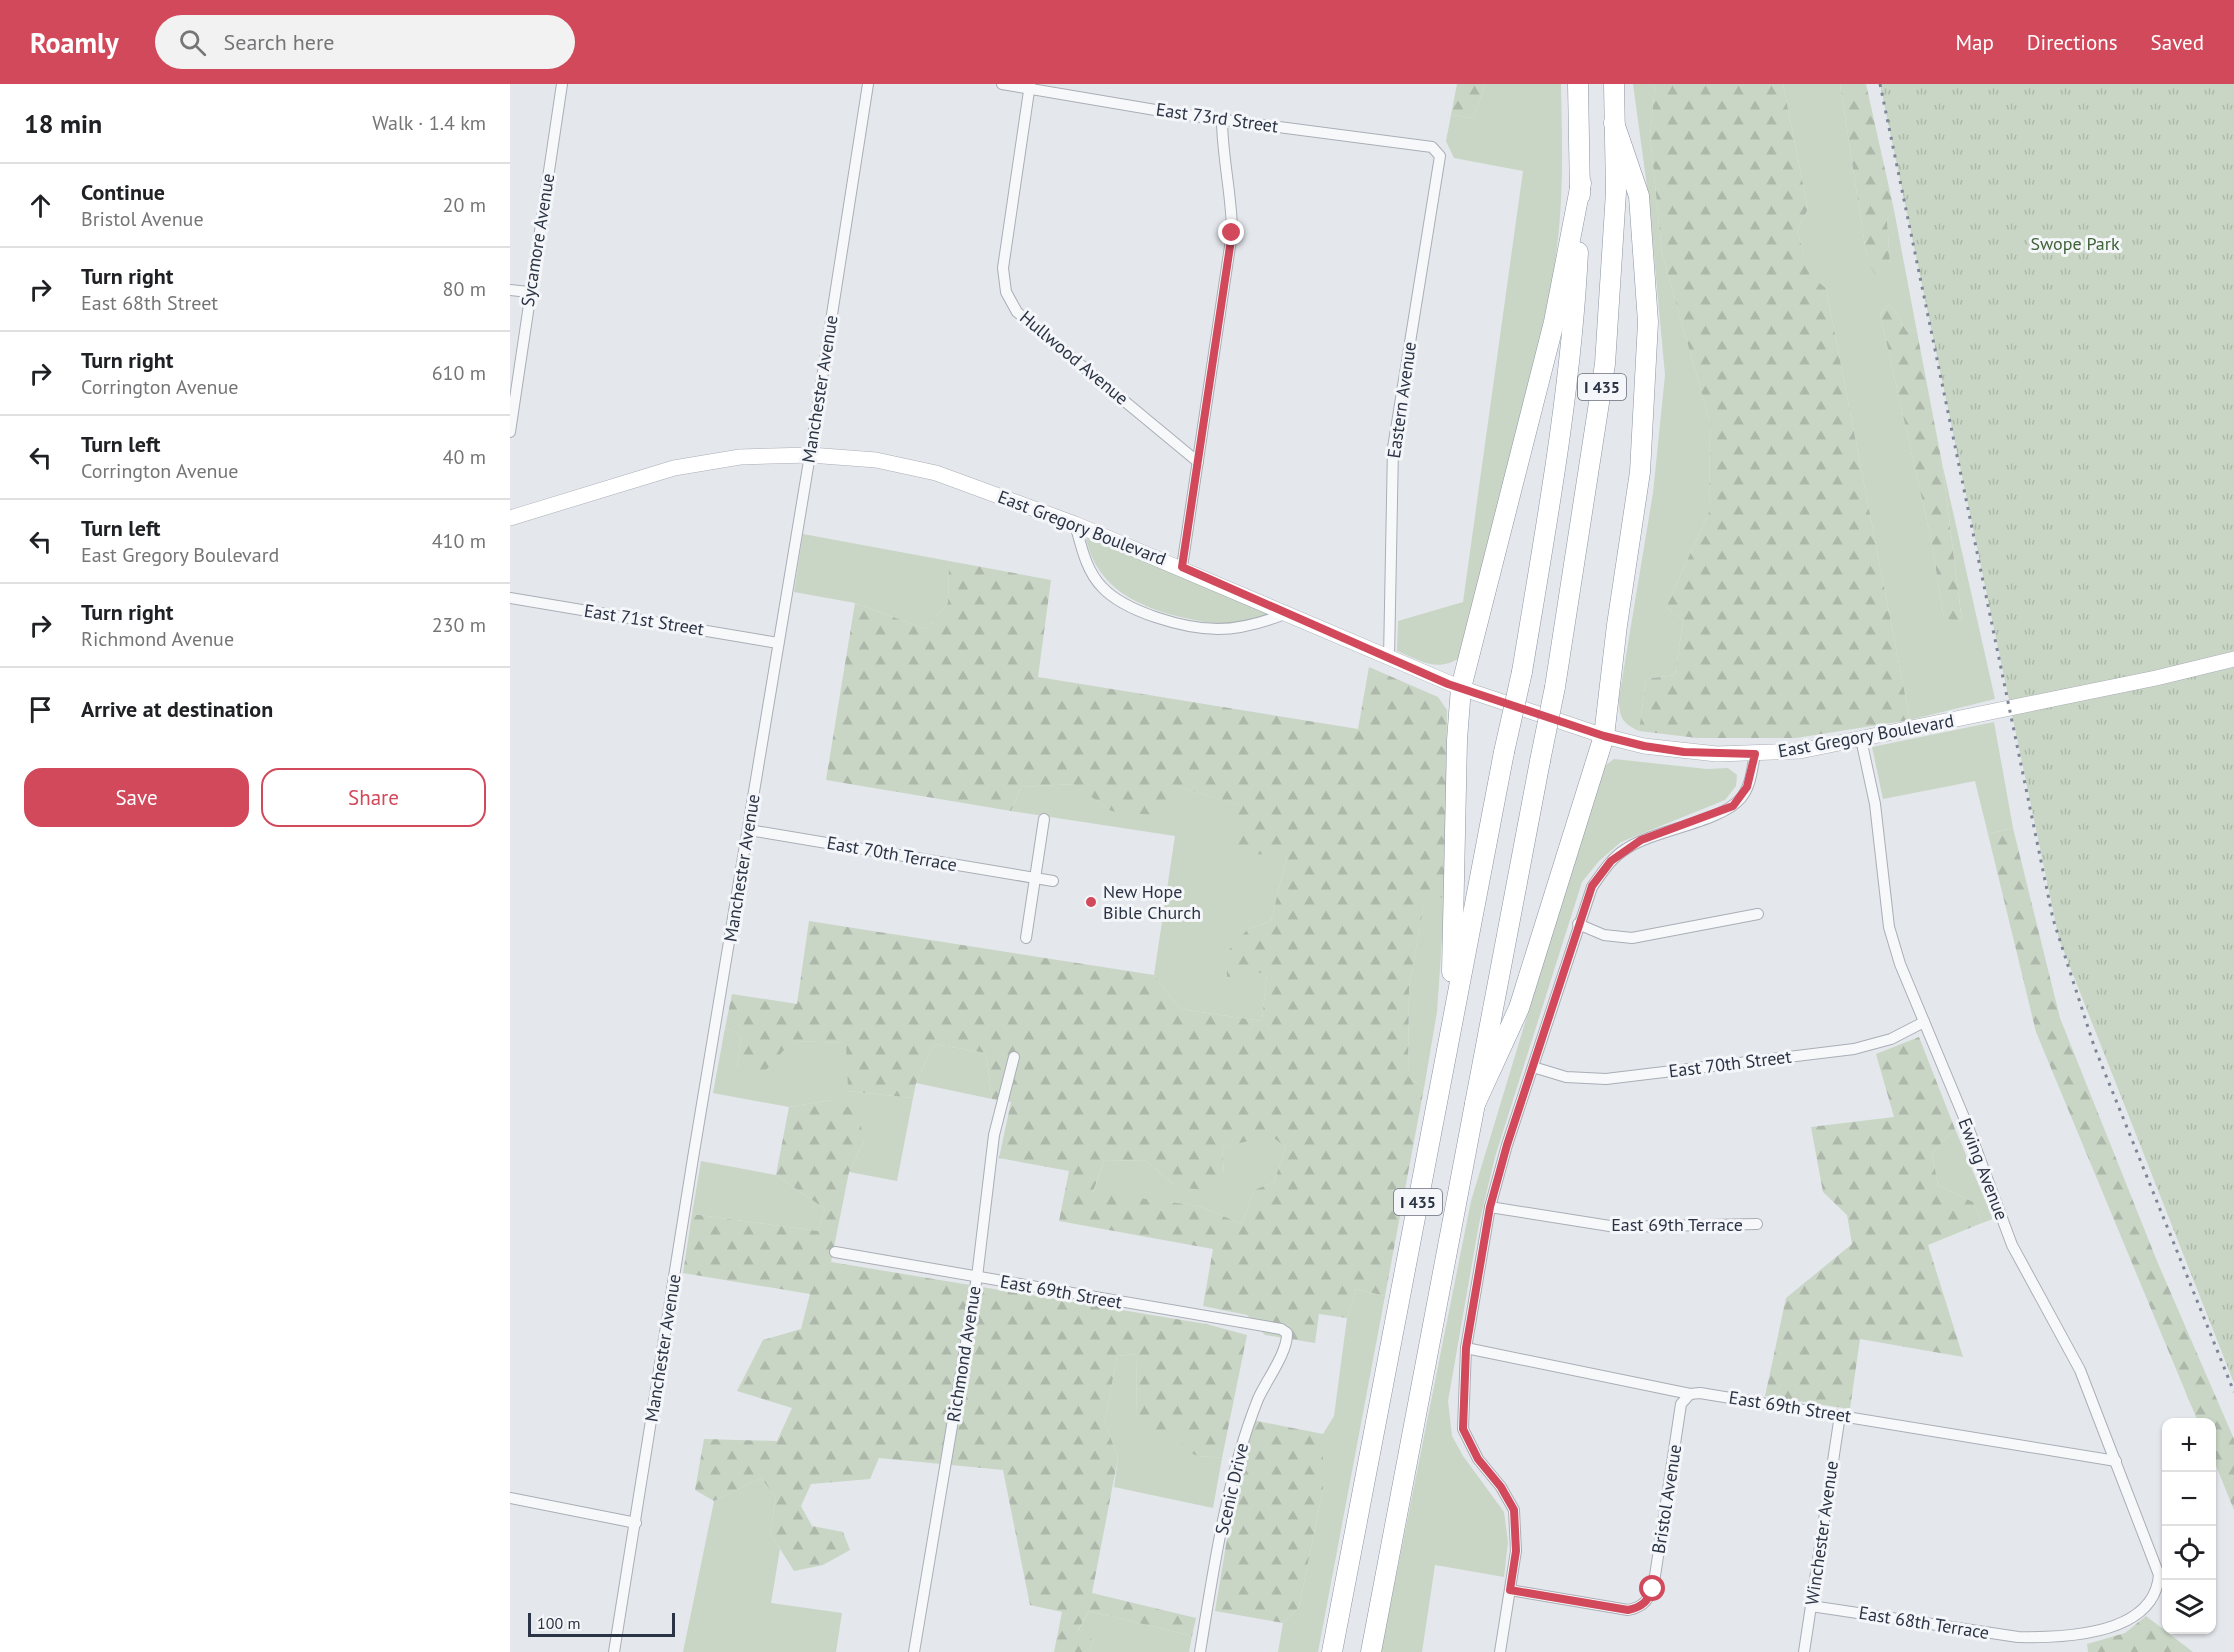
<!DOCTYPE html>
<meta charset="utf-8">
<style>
:root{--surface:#fff;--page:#f2f2f2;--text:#202124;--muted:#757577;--line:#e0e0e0;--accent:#d1495b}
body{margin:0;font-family:"PT Sans",sans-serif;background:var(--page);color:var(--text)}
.controls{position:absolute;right:18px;bottom:18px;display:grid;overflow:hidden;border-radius:12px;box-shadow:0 2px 4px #0004}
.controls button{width:54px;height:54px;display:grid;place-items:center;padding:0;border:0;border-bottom:2px solid var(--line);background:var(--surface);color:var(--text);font:30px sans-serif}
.scale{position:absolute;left:18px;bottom:15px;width:147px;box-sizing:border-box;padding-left:6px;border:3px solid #2b3445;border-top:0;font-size:16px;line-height:21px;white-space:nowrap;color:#2b3445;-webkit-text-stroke:4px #f4f6f9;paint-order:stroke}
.stop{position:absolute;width:18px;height:18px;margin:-14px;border:4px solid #d1495b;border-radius:50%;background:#fff}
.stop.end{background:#d1495b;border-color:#fff;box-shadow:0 2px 6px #0008}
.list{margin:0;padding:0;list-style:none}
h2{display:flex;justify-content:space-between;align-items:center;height:78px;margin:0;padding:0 24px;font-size:26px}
h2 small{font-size:20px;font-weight:400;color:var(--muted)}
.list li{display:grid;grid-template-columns:39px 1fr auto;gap:18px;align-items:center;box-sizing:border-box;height:84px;padding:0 24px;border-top:2px solid var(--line)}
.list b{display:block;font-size:22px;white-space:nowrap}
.list p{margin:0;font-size:20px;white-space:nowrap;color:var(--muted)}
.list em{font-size:20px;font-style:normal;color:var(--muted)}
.actions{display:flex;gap:12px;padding:18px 24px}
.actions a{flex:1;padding:14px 0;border:2px solid var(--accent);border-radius:18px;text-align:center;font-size:21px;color:var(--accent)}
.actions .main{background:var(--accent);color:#fff}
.icon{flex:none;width:33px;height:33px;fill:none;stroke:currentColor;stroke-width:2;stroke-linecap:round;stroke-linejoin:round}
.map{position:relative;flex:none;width:1724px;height:1568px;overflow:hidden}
header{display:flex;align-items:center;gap:36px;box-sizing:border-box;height:84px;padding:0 30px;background:var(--accent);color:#fff}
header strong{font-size:28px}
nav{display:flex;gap:33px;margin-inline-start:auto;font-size:21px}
.search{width:420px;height:54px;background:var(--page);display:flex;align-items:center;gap:15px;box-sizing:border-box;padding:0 21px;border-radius:33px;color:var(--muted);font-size:22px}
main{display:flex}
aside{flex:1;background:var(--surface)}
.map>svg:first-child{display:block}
.grass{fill:#c9d6c5}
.forest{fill:url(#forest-firs);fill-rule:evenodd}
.park{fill:url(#park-tufts)}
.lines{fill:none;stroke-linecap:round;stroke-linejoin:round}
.minor-casing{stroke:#a9aeb7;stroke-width:12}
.secondary-casing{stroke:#a9aeb7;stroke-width:16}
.motorway-casing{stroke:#8b94a3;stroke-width:21}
.minor{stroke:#f7f8fa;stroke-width:10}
.secondary{stroke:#fff;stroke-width:15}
.motorway{stroke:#fff;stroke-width:20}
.rail{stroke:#7d8696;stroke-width:3;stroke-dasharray:3 6;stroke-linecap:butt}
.motorway-bridge-casing{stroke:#8b94a3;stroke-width:21;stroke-linecap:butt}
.motorway-bridge{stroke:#fff;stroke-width:20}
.route{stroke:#d1495b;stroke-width:8}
.poi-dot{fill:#d1495b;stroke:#f4f6f9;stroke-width:2}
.labels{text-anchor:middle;stroke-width:6;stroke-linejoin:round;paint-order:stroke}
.shield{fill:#f4f6f9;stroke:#676e7b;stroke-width:1.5}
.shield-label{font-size:16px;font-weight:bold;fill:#2b3445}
.street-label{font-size:18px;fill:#2b3445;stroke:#f4f6f9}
.park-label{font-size:18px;fill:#3f6138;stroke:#f4f6f9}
.poi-label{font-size:18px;fill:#2b3445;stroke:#f4f6f9;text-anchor:start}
</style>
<header>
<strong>Roamly</strong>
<div class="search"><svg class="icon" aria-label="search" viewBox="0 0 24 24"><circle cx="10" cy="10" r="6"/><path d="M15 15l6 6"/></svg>Search here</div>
<nav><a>Map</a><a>Directions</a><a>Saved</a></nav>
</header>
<main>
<aside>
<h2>18 min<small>Walk · 1.4 km</small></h2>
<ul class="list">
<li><svg class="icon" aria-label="ahead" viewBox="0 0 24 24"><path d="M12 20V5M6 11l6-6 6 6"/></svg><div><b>Continue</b><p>Bristol Avenue</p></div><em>20 m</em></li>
<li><svg class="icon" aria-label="right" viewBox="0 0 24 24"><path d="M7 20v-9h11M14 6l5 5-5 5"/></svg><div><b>Turn right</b><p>East 68th Street</p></div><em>80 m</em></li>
<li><svg class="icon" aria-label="right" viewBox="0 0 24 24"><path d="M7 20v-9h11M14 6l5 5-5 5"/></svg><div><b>Turn right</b><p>Corrington Avenue</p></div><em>610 m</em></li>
<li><svg class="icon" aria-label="left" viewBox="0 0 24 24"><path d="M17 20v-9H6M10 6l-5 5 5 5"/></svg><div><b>Turn left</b><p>Corrington Avenue</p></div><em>40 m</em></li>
<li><svg class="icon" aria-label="left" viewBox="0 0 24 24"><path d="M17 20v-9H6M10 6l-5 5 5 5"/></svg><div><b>Turn left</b><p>East Gregory Boulevard</p></div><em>410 m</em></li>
<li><svg class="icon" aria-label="right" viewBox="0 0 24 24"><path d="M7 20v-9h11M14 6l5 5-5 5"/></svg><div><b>Turn right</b><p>Richmond Avenue</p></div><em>230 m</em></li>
<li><svg class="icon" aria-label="arrive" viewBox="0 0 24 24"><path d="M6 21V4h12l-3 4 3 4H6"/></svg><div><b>Arrive at destination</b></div></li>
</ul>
<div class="actions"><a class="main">Save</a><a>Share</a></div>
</aside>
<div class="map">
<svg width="1724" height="1568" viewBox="0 0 1724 1568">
<defs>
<pattern id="forest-firs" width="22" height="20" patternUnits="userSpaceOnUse" patternTransform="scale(1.5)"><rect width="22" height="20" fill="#c9d6c5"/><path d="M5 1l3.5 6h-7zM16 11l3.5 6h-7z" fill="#adb8ab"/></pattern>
<pattern id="park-tufts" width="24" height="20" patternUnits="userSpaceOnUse" patternTransform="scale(1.5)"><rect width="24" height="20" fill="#c9d6c5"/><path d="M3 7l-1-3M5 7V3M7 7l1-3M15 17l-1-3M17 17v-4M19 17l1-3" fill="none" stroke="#adb8ab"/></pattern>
</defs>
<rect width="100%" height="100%" fill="#e4e7ec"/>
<g class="grass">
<path d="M 976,0 L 1051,0 C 1052,55 1054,109 1047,163 C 1030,302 986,438 951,573 C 927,589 912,577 887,567 L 888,537 L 953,518 L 1013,87 L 944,74 L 936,57 L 941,31 L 963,34 Z"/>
<path d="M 1123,0 L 1145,0 L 1140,51 L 1152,169 L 1200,339 L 1199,428 L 1156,523 L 1173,537 L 1165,591 L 1136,595 L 1129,647 C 1112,639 1109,633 1109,614 L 1143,409 L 1155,291 L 1139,117 Z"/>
<polygon points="1273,0 1330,0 1357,175 1380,180 1377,136 1384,126 1407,248 1396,246 1380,219 1370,230 1420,450 1434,534 1452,537 1432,379 1485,615 1400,636 1316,204 1300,193 1287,146 1298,125"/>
<polygon points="293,450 439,477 438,519 416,545 345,519 284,508"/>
<path d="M 581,452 L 755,525 L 757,531 C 745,533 733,538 721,539 C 705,541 690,537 675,534 C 629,524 587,504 576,455 Z"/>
<polygon points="1484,638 1503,744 1478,750 1465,697 1373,715 1362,663"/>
<polygon points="1104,675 1197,685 1218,684 1227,691 1226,702 1215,716 1111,758 1089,777 1072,798 985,1073 969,1140 938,1317 942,1352 953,1372 994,1428 998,1458 994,1493 925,1481 912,1568 871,1568 961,1117 1087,701 1096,681"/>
<polygon points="564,700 601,727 665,702 730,721 777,772 761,837 738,845 757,888 752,937 670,925 644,891 665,752 501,727 511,703"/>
<polygon points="935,812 927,928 914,1004 898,992 899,904 914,820"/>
<polygon points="215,944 231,951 227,984 282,957 337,959 338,1007 403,1014 387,1097 339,1088 354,1057 322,1016 279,1023 203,1009"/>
<polygon points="424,960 476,969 482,1015 406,999"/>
<polygon points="1445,1045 1483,1135 1472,1139 1463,1118 1428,1101 1422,1069"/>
<polygon points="762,1051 776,1063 764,1098 744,1106 732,1140 689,1122 583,1109 594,1077 635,1076 667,1103 714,1090 712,1063"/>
<polygon points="191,1077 266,1091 315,1125 308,1147 182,1130"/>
<polygon points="846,1205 875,1212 808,1568 768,1568 773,1539 789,1523 813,1405 813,1350 824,1332 837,1234"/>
<polygon points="627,1270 626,1339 677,1337 688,1372 712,1374 703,1424 604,1403 608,1374 595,1338 607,1272"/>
<polygon points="251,1394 266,1413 260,1449 270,1465 261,1519 332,1529 326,1568 173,1568 204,1417"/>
<polygon points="579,1527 682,1552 679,1568 579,1568 583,1556 568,1547"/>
</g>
<g class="forest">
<polygon points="947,0 976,0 963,34 941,31"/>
<polygon points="1145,0 1273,0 1298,125 1287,146 1300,192 1316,204 1400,636 1286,654 1187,654 1129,647 1136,595 1165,591 1173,537 1156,523 1199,428 1200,339 1152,169 1140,51"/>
<polygon points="1330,0 1356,0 1384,126 1377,136 1380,180 1366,192 1357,175"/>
<polygon points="1380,219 1396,246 1407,248 1432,379 1452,538 1434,534 1420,450 1370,230"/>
<path d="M 439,477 L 541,496 L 528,593 L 848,645 L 859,583 L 928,613 L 937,626 L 935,812 L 914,821 L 899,904 L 898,992 L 914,1004 L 875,1212 L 846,1205 L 837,1234 L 809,1230 L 805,1259 L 755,1251 L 737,1231 L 693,1222 L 703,1165 L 549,1137 L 559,1087 L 489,1074 L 501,1018 L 482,1015 L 476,969 L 424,960 L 406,999 L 403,1014 L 338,1007 L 336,959 L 282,957 L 247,996 L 227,984 L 231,951 L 215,944 L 222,910 L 287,920 L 299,837 L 644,891 L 670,925 L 752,937 L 757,888 L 717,893 L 716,869 L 738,845 L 761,837 L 777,772 L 727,769 L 729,721 L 665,702 L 651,732 L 601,727 L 563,700 L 511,703 L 501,727 L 316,696 L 345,519 L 416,545 L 438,519 ZM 761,1052 L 776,1063 L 764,1098 L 744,1106 L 732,1140 L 689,1122 L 583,1108 L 594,1077 L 635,1076 L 667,1103 L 703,1107 L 714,1090 L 712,1063 Z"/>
<polygon points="1503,744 1550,934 1647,1177 1724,1355 1724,1426 1702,1372 1702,1338 1688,1338 1526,948 1478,750"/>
<polygon points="1409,953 1445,1045 1422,1069 1428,1101 1463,1118 1472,1139 1418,1161 1453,1273 1350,1255 1340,1325 1255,1312 1276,1214 1342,1160 1337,1131 1313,1108 1301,1043 1384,1033 1366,970"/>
<polygon points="322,1016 348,1027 354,1057 339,1088 321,1178 696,1240 737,1251 712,1374 688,1372 671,1365 676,1338 645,1356 626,1339 627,1270 607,1272 595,1338 608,1374 582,1509 686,1534 682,1552 579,1527 568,1546 583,1556 579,1568 544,1568 552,1528 520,1521 493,1386 369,1374 360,1395 301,1400 291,1422 302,1442 333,1448 340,1466 313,1481 284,1487 260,1449 266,1413 251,1394 204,1417 185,1406 194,1355 267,1357 282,1324 227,1307 253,1256 291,1245 300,1210 173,1189 182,1130 308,1147 315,1125 266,1091 279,1023"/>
<polygon points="737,1335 813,1350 813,1405 789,1523 773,1539 705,1527"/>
<polygon points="1636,1532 1683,1568 1578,1568 1577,1560 1615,1549"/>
</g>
<polygon class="park" points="1370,0 1724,0 1724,1299 1549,855"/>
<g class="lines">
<defs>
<g id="minor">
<polyline points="492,0 669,30 922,63 930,72 883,364 879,574"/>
<polyline points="520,0 493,184 496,208 507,228 688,378"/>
<polyline points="0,206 19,208"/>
<polyline points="0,348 52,0"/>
<path d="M 565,440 C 571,461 576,487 592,503 C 615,528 675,545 708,545 C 731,545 754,538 775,530"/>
<path d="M 672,483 L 722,149 C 722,111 712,73 712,35"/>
<polyline points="0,514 268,559"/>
<polyline points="239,746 543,797"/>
<polyline points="1068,840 1094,851 1122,854 1248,830"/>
<polyline points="516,854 534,735"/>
<polyline points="1023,983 1056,993 1096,995 1344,965 1381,955 1414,938"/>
<polyline points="980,1123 1106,1143 1247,1140"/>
<path d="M 325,1168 L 771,1245 L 777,1249 C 778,1268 756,1297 748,1315 C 716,1396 704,1483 690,1568"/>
<polyline points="956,1264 1180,1310 1190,1309 1606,1377"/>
<polyline points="0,1414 126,1439"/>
<path d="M 1000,1506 L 1118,1526 C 1132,1523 1137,1518 1143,1505 L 1171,1320 L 1180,1310"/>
<path d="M 1301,1522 L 1508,1553 C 1553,1554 1644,1552 1649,1491 L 1570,1286 L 1502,1161 L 1458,1043 L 1390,880 L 1379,843 L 1365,720 L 1351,655"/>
<polyline points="104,1568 183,1074 300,371 358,0"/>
<polyline points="404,1568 467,1193 484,1051 504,973"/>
<path d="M 990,1568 L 1006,1467 L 1004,1426 L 991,1403 L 968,1375 L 953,1345 L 956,1264 L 980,1123 L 997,1061 L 1082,803 C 1092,789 1101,774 1116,765 C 1146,745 1210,739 1231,714 C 1241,702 1242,685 1245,670"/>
<polyline points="1294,1568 1330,1331"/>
</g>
<polyline id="secondary" points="0,434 164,384 230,373 300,371 366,376 426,389 565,440 951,604 1094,652 1134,662 1207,670 1290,667 1646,594 1724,575"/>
<g id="motorway">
<polyline points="1068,0 1070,111"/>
<path d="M 1012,588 C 1035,448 1061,309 1068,168"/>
<polyline points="1045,603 1095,280 1106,108 1104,0"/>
<polyline points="942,888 947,656 951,604 1044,238 1071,99"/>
<polyline points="965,1020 1009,924 1094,652 1107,541 1130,388 1138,238 1129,112 1104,39"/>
<polyline points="822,1568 994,668"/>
<polyline points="861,1568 1030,677"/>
</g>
</defs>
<use href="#minor" class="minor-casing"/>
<use href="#secondary" class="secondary-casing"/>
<use href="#motorway" class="motorway-casing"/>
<use href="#minor" class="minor"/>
<use href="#secondary" class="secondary"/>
<use href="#motorway" class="motorway"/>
<polyline class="rail" points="1370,0 1543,835 1584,962 1724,1308"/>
<defs>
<g id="motorway-bridge">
<polyline points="994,668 1012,588"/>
<polyline points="1030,677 1045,603"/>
</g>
</defs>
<use href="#motorway-bridge" class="motorway-bridge-casing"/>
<use href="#motorway-bridge" class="motorway-bridge"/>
</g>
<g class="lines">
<path class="route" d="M 722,149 L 672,483 L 938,600 L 1094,652 L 1134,662 L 1174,668 L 1245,670 L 1237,703 L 1223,722 L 1131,756 L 1101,777 L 1082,802 L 997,1061 L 980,1123 L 956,1264 L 953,1345 L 968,1375 L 991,1403 L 1004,1426 L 1006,1467 L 1000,1506 L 1118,1526 C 1132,1523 1137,1518 1143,1505"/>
</g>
<circle class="poi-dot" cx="581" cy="818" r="6"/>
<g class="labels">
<g class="shield">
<rect x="1068" y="290" width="48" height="26" rx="4.5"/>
<rect x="884" y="1105" width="48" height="26" rx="4.5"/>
</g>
<g class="shield-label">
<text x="1092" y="309">I 435</text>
<text x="908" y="1124">I 435</text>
</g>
<g class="street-label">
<text transform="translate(707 34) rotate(8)" y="6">East 73rd Street</text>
<text transform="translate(28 156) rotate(-81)" y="6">Sycamore Avenue</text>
<text transform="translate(564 274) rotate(40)" y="6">Hullwood Avenue</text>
<text transform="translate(310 305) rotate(-81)" y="6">Manchester Avenue</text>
<text transform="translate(892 316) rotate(-82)" y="6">Eastern Avenue</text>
<text transform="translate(572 444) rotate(21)" y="6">East Gregory Boulevard</text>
<text transform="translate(134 536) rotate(9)" y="6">East 71st Street</text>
<text transform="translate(1356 652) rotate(-10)" y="6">East Gregory Boulevard</text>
<text transform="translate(382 770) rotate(10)" y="6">East 70th Terrace</text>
<text transform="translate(232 784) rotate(-81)" y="6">Manchester Avenue</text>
<text transform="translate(1220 980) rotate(-7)" y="6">East 70th Street</text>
<text transform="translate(1473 1085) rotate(69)" y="6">Ewing Avenue</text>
<text x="1167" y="1147">East 69th Terrace</text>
<text transform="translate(551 1208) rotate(10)" y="6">East 69th Street</text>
<text transform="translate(153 1264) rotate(-81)" y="6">Manchester Avenue</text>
<text transform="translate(454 1270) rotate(-81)" y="6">Richmond Avenue</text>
<text transform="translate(1280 1323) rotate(9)" y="6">East 69th Street</text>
<text transform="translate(722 1405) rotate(-77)" y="6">Scenic Drive</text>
<text transform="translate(1157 1415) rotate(-81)" y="6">Bristol Avenue</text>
<text transform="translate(1312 1449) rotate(-82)" y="6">Winchester Avenue</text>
<text transform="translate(1414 1539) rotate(9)" y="6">East 68th Terrace</text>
</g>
<g class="park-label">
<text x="1565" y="166">Swope Park</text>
</g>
<g class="poi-label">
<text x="593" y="814">New Hope<tspan x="593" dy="21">Bible Church</tspan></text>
</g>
</g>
</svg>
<div class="controls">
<button>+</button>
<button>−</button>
<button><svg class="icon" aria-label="locate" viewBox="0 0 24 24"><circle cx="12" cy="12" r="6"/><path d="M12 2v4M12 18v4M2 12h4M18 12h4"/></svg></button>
<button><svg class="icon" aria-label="layers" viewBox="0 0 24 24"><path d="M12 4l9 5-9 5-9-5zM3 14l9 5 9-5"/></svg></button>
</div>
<div class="scale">100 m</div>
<div class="stop" style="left:1143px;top:1505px"></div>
<div class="stop end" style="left:722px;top:149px"></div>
</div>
</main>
